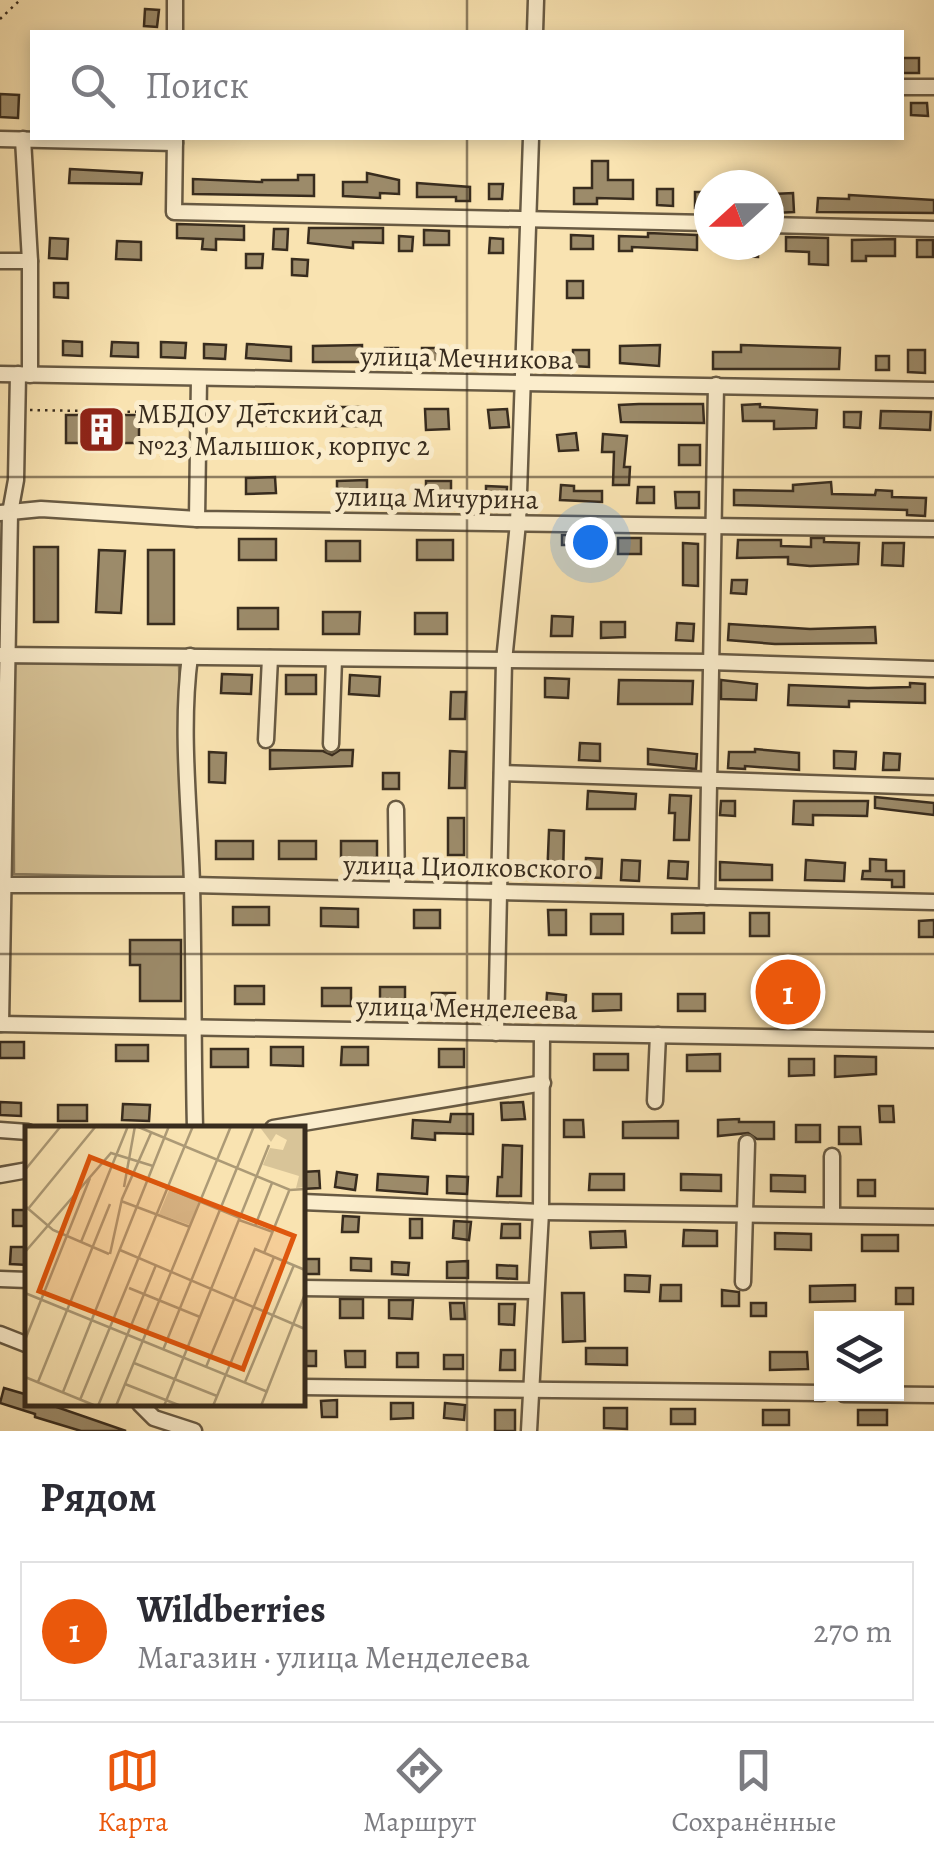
<!DOCTYPE html>
<html lang="ru">
<meta charset="utf-8">
<style>
:root{--surface:#fff;--page:#f7f7f7;--text:#2b2b33;--muted:#7c7c81;--line:#e1e1e2;--accent:#ea580c}
body{margin:0;font-family:Alegreya,serif;background:var(--page);color:var(--text)}
.controls{position:absolute;right:30px;bottom:30px;display:grid;overflow:hidden;border-radius:0px;box-shadow:0 5px 15px #0003}
.controls button{width:90px;height:90px;display:grid;place-items:center;padding:0;border:0;border-bottom:2px solid var(--line);background:var(--surface);color:var(--text);font:50px sans-serif}
.compass{position:absolute;left:694px;top:170px;width:90px;height:90px;border-radius:50%;background:var(--surface);box-shadow:0 5px 15px #0003;rotate:249deg}
.you{position:absolute;left:590px;top:542px;width:35px;height:35px;margin:-25px;border:8px solid #fff;border-radius:50%;background:#1a73e8;box-shadow:0 0 0 15px #1a73e833}
.badge{display:grid;place-items:center;width:65px;height:65px;border-radius:50%;background:var(--accent);color:#fff;font-size:32px;font-weight:700}
.pin{position:absolute;translate:-50% -50%;border:5px solid #fff;box-shadow:0 2px 10px #0006}
.list{margin:0;padding:0;list-style:none}
h2{display:flex;justify-content:space-between;align-items:center;height:130px;margin:0;padding:0 40px;font-size:42px}
h2 small{font-size:32px;font-weight:400;color:var(--muted)}
.list li{display:grid;grid-template-columns:65px 1fr auto;gap:30px;align-items:center;box-sizing:border-box;height:140px;margin:0 20px 20px;padding:0 20px;border:2px solid var(--line);border-radius:0px}
.list b{display:block;font-size:38px;white-space:nowrap}
.list p{margin:0;font-size:32px;white-space:nowrap;color:var(--muted)}
.list em{font-size:32px;font-style:normal;color:var(--muted)}
.icon{flex:none;width:55px;height:55px;fill:none;stroke:currentColor;stroke-width:2;stroke-linecap:round;stroke-linejoin:round}
.map{position:relative;flex:none;width:934px;height:1431px;overflow:hidden}
.search{position:absolute;background:var(--surface);box-shadow:0 5px 15px #0003;left:30px;right:30px;top:30px;height:110px;display:flex;align-items:center;gap:25px;box-sizing:border-box;padding:0 35px;border-radius:0px;color:var(--muted);font-size:38px}
.sheet{height:290px;background:var(--surface)}
nav{display:flex;justify-content:space-around;align-items:center;box-sizing:border-box;height:140px;border-top:2px solid var(--line);background:var(--surface);font-size:28px;color:var(--muted)}
nav a{display:grid;justify-items:center;gap:5px}
nav .on{color:var(--accent)}
.map>svg:first-child{display:block}
.green{fill:#d8c498;stroke:#88785b;stroke-width:2.5}
.building{fill:#9c8b6a;stroke:#382c1e;stroke-width:2.5}
.lines{fill:none;stroke-linecap:round;stroke-linejoin:round}
.minor-casing{stroke:#685a43;stroke-width:19}
.path{stroke:#382c1e;stroke-width:2.5;stroke-dasharray:2.5 5;stroke-linecap:butt}
.minor{stroke:#fbedcc;stroke-width:14}
.grid{fill:none;stroke:#382c1e;stroke-width:2.5;stroke-opacity:0.55}
.labels{text-anchor:middle;stroke-width:10;stroke-linejoin:round;paint-order:stroke}
.street-label{font-size:28px;fill:#382c1e;stroke:#fbedcc}
.poi-label{font-size:28px;fill:#382c1e;stroke:#fbedcc;text-anchor:start}
.inset-road{fill:none;stroke:#ac9a76;stroke-width:2.5}
.view{fill:#df570d;fill-opacity:0.15;stroke:#df570d;stroke-width:5}
.inset-edge{fill:none;stroke:#382c1e;stroke-width:5}
</style>
<div class="map">
<svg width="934" height="1431" viewBox="0 0 934 1431">
<rect width="100%" height="100%" fill="#f9e3b1"/>
<filter id="stains"><feTurbulence type="fractalNoise" baseFrequency=".002" numOctaves="4"/><feColorMatrix values="0 0 0 0 .2 0 0 0 0 .09 0 0 0 0 .02 0 0 0 .5 -.17"/></filter>
<radialGradient id="worn" r=".72"><stop offset=".6" stop-color="#630" stop-opacity="0"/><stop offset="1" stop-color="#630" stop-opacity=".3"/></radialGradient>
<polygon class="green" points="13,663 179,665 186,878 14,874"/>
<g class="building">
<polygon points="145,9 159,10 157,27 144,26"/>
<rect x="903" y="58" width="16" height="15"/>
<polygon points="0,94 19,95 18,118 0,117"/>
<polygon points="911,103 927,103 928,116 911,115"/>
<polygon points="592,161 608,161 608,180 633,180 633,199 597,198 597,204 574,204 574,188 592,188"/>
<polygon points="70,169 142,173 141,184 69,183"/>
<polygon points="367,173 399,180 399,194 380,193 380,198 343,196 343,182 367,182"/>
<polygon points="298,175 314,175 314,196 193,194 193,179 262,182 262,180 298,180"/>
<polygon points="417,183 470,187 470,201 456,201 456,197 417,197"/>
<polygon points="489,184 503,184 502,199 489,199"/>
<polygon points="657,189 673,189 673,206 657,205"/>
<rect x="695" y="192" width="14" height="16"/>
<polygon points="793,193 794,212 774,213 773,194"/>
<polygon points="849,195 934,200 934,213 817,212 818,198 849,199"/>
<polygon points="177,224 244,226 244,240 216,239 216,250 202,249 203,239 177,238"/>
<polygon points="309,228 383,228 383,243 353,242 353,248 308,243"/>
<polygon points="274,229 288,229 287,250 273,249"/>
<polygon points="424,230 449,231 449,245 424,245"/>
<polygon points="648,233 697,235 697,250 632,247 632,251 619,251 619,236 648,237"/>
<polygon points="571,235 593,236 593,249 571,249"/>
<polygon points="399,236 413,237 412,251 399,251"/>
<polygon points="786,237 828,238 828,265 809,264 809,252 786,251"/>
<polygon points="50,238 68,239 67,259 49,258"/>
<polygon points="490,238 503,239 503,253 489,253"/>
<polygon points="895,239 895,256 866,256 866,261 852,261 852,240"/>
<rect x="917" y="240" width="16" height="17"/>
<polygon points="117,241 141,242 141,260 116,259"/>
<polygon points="737,245 758,245 758,257 737,256"/>
<polygon points="246,254 263,254 262,268 246,268"/>
<polygon points="292,259 308,260 307,276 292,275"/>
<rect x="567" y="281" width="16" height="17"/>
<polygon points="54,283 68,283 68,298 54,297"/>
<polygon points="63,341 82,342 82,356 63,355"/>
<polygon points="112,342 138,343 138,357 111,356"/>
<polygon points="161,342 186,343 185,358 161,357"/>
<polygon points="204,344 226,345 225,359 204,358"/>
<polygon points="247,344 291,347 291,361 246,358"/>
<polygon points="362,345 362,362 313,362 313,346"/>
<polygon points="660,345 659,366 620,363 620,346"/>
<polygon points="741,345 840,348 839,369 713,369 713,352 741,352"/>
<rect x="385" y="348" width="13" height="14"/>
<polygon points="422,348 436,348 436,352 466,353 466,367 422,366"/>
<polygon points="573,350 589,350 589,367 573,366"/>
<polygon points="908,350 925,350 925,373 908,372"/>
<rect x="487" y="354" width="14" height="14"/>
<rect x="876" y="356" width="13" height="14"/>
<polygon points="273,404 274,425 244,426 244,405"/>
<polygon points="639,404 703,404 704,423 621,422 619,405"/>
<polygon points="760,404 760,407 817,410 816,428 774,429 774,421 743,421 742,405"/>
<polygon points="331,407 360,407 361,426 331,426"/>
<polygon points="425,409 448,409 449,429 426,430"/>
<polygon points="507,409 509,427 490,428 488,410"/>
<polygon points="881,411 931,412 930,430 880,428"/>
<polygon points="844,412 861,412 860,428 844,427"/>
<rect x="66" y="415" width="73" height="28"/>
<polygon points="576,433 578,450 559,451 557,435"/>
<polygon points="603,434 627,436 624,467 630,467 629,485 613,485 614,452 602,452"/>
<rect x="679" y="445" width="21" height="20"/>
<polygon points="275,477 276,493 246,494 246,478"/>
<polygon points="367,480 367,500 337,500 337,481"/>
<rect x="426" y="481" width="25" height="19"/>
<polygon points="831,482 832,494 875,495 876,490 892,491 892,497 926,498 925,516 907,515 907,510 734,505 734,490 793,491 793,485"/>
<polygon points="561,485 574,486 574,491 602,491 602,502 560,500"/>
<polygon points="486,486 507,487 506,506 486,505"/>
<polygon points="638,487 654,487 654,503 637,503"/>
<polygon points="675,492 699,492 699,508 676,508"/>
<rect x="562" y="535" width="23" height="10"/>
<rect x="618" y="538" width="23" height="16"/>
<polygon points="811,538 824,538 824,542 859,543 858,564 810,566 788,564 788,557 737,558 738,540 781,540 781,546 811,547"/>
<rect x="239" y="539" width="37" height="21"/>
<rect x="417" y="540" width="36" height="20"/>
<rect x="326" y="541" width="34" height="20"/>
<polygon points="683,543 698,544 698,586 683,585"/>
<polygon points="883,543 904,543 903,566 882,565"/>
<rect x="34" y="547" width="24" height="75"/>
<polygon points="99,550 125,551 121,613 96,612"/>
<rect x="148" y="550" width="26" height="74"/>
<polygon points="732,580 747,580 746,594 731,593"/>
<rect x="238" y="608" width="40" height="21"/>
<polygon points="323,612 360,612 359,634 323,634"/>
<rect x="415" y="613" width="32" height="21"/>
<polygon points="552,616 573,617 572,636 551,636"/>
<polygon points="601,622 625,622 625,637 601,638"/>
<polygon points="677,623 694,624 693,641 676,640"/>
<polygon points="729,624 810,629 875,627 876,643 775,644 728,640"/>
<polygon points="222,674 252,675 251,694 221,693"/>
<rect x="286" y="675" width="30" height="19"/>
<polygon points="350,675 380,677 379,696 349,694"/>
<polygon points="545,678 569,679 568,698 545,697"/>
<polygon points="619,680 693,681 692,704 618,704"/>
<polygon points="721,680 757,684 756,700 721,699"/>
<polygon points="910,683 925,684 925,703 849,701 849,707 788,705 789,685 868,688 910,687"/>
<polygon points="451,692 466,692 465,719 450,719"/>
<polygon points="580,743 600,744 600,761 579,760"/>
<polygon points="648,749 697,754 696,769 648,764"/>
<polygon points="755,749 799,753 799,770 745,766 745,769 728,768 729,752 755,752"/>
<polygon points="270,750 323,751 332,755 340,750 353,750 352,766 270,769"/>
<polygon points="450,751 466,752 465,788 449,788"/>
<polygon points="834,751 856,752 855,769 834,768"/>
<polygon points="209,752 226,753 225,783 209,782"/>
<polygon points="884,753 900,754 899,770 883,770"/>
<rect x="383" y="773" width="16" height="16"/>
<polygon points="588,791 636,794 635,809 587,809"/>
<polygon points="670,795 691,796 689,840 674,840 675,813 669,813"/>
<polygon points="875,797 934,803 934,815 875,808"/>
<polygon points="721,801 735,801 735,816 720,815"/>
<polygon points="794,801 868,801 867,816 813,815 813,825 793,824"/>
<rect x="448" y="818" width="16" height="37"/>
<polygon points="549,830 564,831 563,880 547,879"/>
<rect x="216" y="841" width="37" height="18"/>
<rect x="279" y="841" width="37" height="18"/>
<rect x="341" y="841" width="36" height="18"/>
<polygon points="586,858 602,859 601,878 585,877"/>
<polygon points="870,859 886,860 886,871 904,871 904,887 892,887 892,880 862,879 863,871 870,871"/>
<polygon points="622,860 640,861 639,881 621,880"/>
<polygon points="806,860 845,863 844,881 805,880"/>
<polygon points="669,861 688,862 687,879 668,878"/>
<polygon points="720,862 772,865 772,880 720,880"/>
<rect x="233" y="907" width="36" height="18"/>
<polygon points="321,908 358,909 358,927 321,926"/>
<rect x="414" y="910" width="26" height="18"/>
<polygon points="548,910 566,910 566,935 549,935"/>
<polygon points="704,913 704,933 672,933 672,914"/>
<rect x="750" y="913" width="19" height="23"/>
<rect x="591" y="914" width="32" height="20"/>
<polygon points="934,920 934,937 919,937 919,921"/>
<polygon points="130,940 181,940 181,1001 140,1001 140,965 130,965"/>
<polygon points="760,978 793,978 793,998 761,999"/>
<rect x="235" y="986" width="29" height="18"/>
<rect x="380" y="987" width="25" height="22"/>
<rect x="322" y="988" width="29" height="18"/>
<rect x="432" y="993" width="23" height="18"/>
<polygon points="547,993 566,995 565,1011 546,1010"/>
<polygon points="593,994 621,994 621,1010 593,1011"/>
<rect x="678" y="994" width="27" height="17"/>
<rect x="0" y="1042" width="24" height="16"/>
<rect x="116" y="1045" width="32" height="16"/>
<polygon points="271,1047 303,1047 303,1066 271,1065"/>
<polygon points="342,1047 368,1047 368,1065 341,1065"/>
<rect x="211" y="1049" width="37" height="18"/>
<rect x="439" y="1049" width="25" height="18"/>
<rect x="594" y="1054" width="34" height="16"/>
<polygon points="720,1054 720,1071 687,1071 687,1055"/>
<polygon points="835,1056 876,1057 876,1074 835,1077"/>
<polygon points="789,1059 814,1059 814,1075 789,1076"/>
<polygon points="0,1102 21,1103 21,1116 0,1115"/>
<polygon points="523,1102 525,1119 502,1120 501,1103"/>
<polygon points="123,1104 150,1105 149,1121 122,1120"/>
<rect x="58" y="1105" width="29" height="16"/>
<polygon points="879,1106 893,1106 894,1122 880,1122"/>
<polygon points="451,1114 473,1114 473,1134 435,1133 435,1140 412,1138 413,1120 450,1122"/>
<polygon points="739,1119 739,1122 774,1122 774,1139 757,1139 748,1133 718,1136 718,1120"/>
<polygon points="564,1120 583,1120 584,1137 564,1137"/>
<polygon points="678,1121 678,1138 623,1138 623,1122"/>
<rect x="796" y="1125" width="24" height="17"/>
<polygon points="839,1127 860,1127 861,1144 839,1144"/>
<polygon points="503,1145 522,1146 521,1196 497,1196 498,1177 502,1177"/>
<polygon points="319,1171 320,1188 302,1189 302,1172"/>
<polygon points="337,1172 357,1175 355,1190 335,1187"/>
<polygon points="378,1174 428,1177 427,1194 377,1190"/>
<polygon points="590,1174 624,1174 624,1190 589,1190"/>
<polygon points="681,1174 721,1175 721,1191 681,1190"/>
<polygon points="771,1175 805,1176 805,1192 771,1191"/>
<polygon points="447,1176 468,1177 467,1194 447,1193"/>
<rect x="858" y="1180" width="17" height="16"/>
<rect x="13" y="1210" width="15" height="16"/>
<polygon points="343,1216 359,1217 358,1232 342,1232"/>
<rect x="410" y="1219" width="12" height="19"/>
<polygon points="454,1221 471,1222 469,1240 453,1238"/>
<polygon points="502,1224 520,1224 520,1238 501,1238"/>
<polygon points="684,1230 717,1231 717,1246 683,1246"/>
<polygon points="625,1231 626,1247 591,1248 590,1232"/>
<polygon points="775,1233 811,1234 811,1250 775,1249"/>
<rect x="862" y="1235" width="36" height="16"/>
<polygon points="11,1247 28,1247 28,1265 10,1264"/>
<polygon points="351,1258 371,1259 371,1271 351,1270"/>
<rect x="303" y="1259" width="16" height="15"/>
<polygon points="468,1261 468,1278 447,1278 447,1262"/>
<polygon points="392,1262 409,1263 408,1275 392,1274"/>
<polygon points="497,1265 517,1266 517,1279 497,1278"/>
<polygon points="625,1275 650,1276 649,1292 625,1291"/>
<polygon points="661,1285 681,1285 681,1301 660,1301"/>
<polygon points="855,1285 855,1301 810,1302 810,1286"/>
<rect x="896" y="1288" width="17" height="16"/>
<polygon points="722,1290 739,1292 739,1306 722,1306"/>
<polygon points="562,1293 584,1293 585,1341 563,1342"/>
<rect x="340" y="1299" width="23" height="19"/>
<polygon points="389,1300 413,1300 412,1319 389,1318"/>
<polygon points="450,1303 464,1303 465,1319 451,1319"/>
<rect x="751" y="1303" width="15" height="13"/>
<polygon points="499,1304 515,1304 514,1325 499,1324"/>
<polygon points="586,1348 627,1348 627,1365 586,1364"/>
<polygon points="501,1350 515,1350 515,1370 500,1370"/>
<rect x="302" y="1351" width="14" height="15"/>
<polygon points="345,1351 365,1351 365,1367 346,1367"/>
<polygon points="770,1352 807,1352 808,1369 770,1370"/>
<rect x="397" y="1353" width="21" height="14"/>
<rect x="444" y="1355" width="19" height="14"/>
<polygon points="4,1388 28,1395 28,1404 48,1404 126,1431 81,1431 35,1417 35,1414 0,1403"/>
<polygon points="337,1400 337,1417 322,1417 321,1401"/>
<polygon points="391,1403 413,1403 413,1418 391,1419"/>
<polygon points="445,1403 465,1405 464,1420 444,1418"/>
<polygon points="604,1408 627,1408 627,1429 604,1428"/>
<rect x="671" y="1409" width="24" height="15"/>
<rect x="495" y="1410" width="20" height="21"/>
<rect x="763" y="1410" width="26" height="15"/>
<rect x="858" y="1410" width="29" height="15"/>
</g>
<g class="lines">
<defs>
<g id="minor">
<polyline points="175,32 175,0"/>
<polyline points="535,32 536,0"/>
<polyline points="902,87 934,87"/>
<polyline points="175,138 174,212 709,223"/>
<polyline points="0,139 175,143"/>
<polyline points="23,139 30,261 30,375"/>
<polyline points="769,225 934,229"/>
<polyline points="0,261 30,261"/>
<polyline points="0,374 934,390"/>
<polyline points="0,513 41,509 197,519 934,529"/>
<polyline points="197,519 199,378"/>
<polyline points="0,655 709,662 934,669"/>
<path d="M 190,656 C 180,732 190,809 192,885 C 194,966 193,1047 195,1128"/>
<polyline points="266,740 270,658"/>
<polyline points="331,744 334,659"/>
<polyline points="502,773 934,787"/>
<polyline points="396,809 397,889"/>
<polyline points="0,885 192,885 934,902"/>
<polyline points="707,897 716,385"/>
<polyline points="0,1024 934,1040"/>
<polyline points="1,1024 10,513 16,480 18,374"/>
<polyline points="496,1033 504,661 518,523 531,138"/>
<polyline points="655,1101 658,1035"/>
<polyline points="273,1128 543,1083"/>
<polyline points="0,1130 28,1132"/>
<polyline points="0,1175 28,1170"/>
<polyline points="302,1202 541,1212 934,1217"/>
<polyline points="832,1215 832,1156"/>
<polyline points="0,1279 28,1280"/>
<polyline points="743,1282 747,1143"/>
<polyline points="302,1288 536,1291"/>
<polyline points="0,1334 28,1345"/>
<polyline points="302,1387 822,1393"/>
<polyline points="844,1394 934,1395"/>
<polyline points="140,1404 154,1418 194,1431"/>
<polyline points="529,1431 541,1212 542,1034"/>
</g>
</defs>
<use href="#minor" class="minor-casing"/>
<g class="path">
<polyline points="0,19 20,0"/>
<polyline points="30,410 147,412"/>
<polyline points="145,455 184,457"/>
</g>
<use href="#minor" class="minor"/>
</g>
<path class="grid" d="M 467,0 L 467,32M 467,138 L 467,1431M 0,477 L 934,477M 0,954 L 934,954"/>
<defs>
<symbol id="building-square" viewBox="-11 -11 22 22"><rect x="-9" y="-9" width="18" height="18" rx="4" fill="#8f2418" stroke="#fbedcc"/><path d="M-4-6H4V6H1V3H-1V6H-4ZM-2.5-4.3h1.7v1.8h-1.7ZM.8-4.3h1.7v1.8H.8ZM-2.5-1h1.7V.8h-1.7ZM.8-1h1.7V.8H.8Z" fill="#fff"/></symbol>
</defs>
<g fill-rule="evenodd">
<use href="#building-square" x="74" y="402" width="55" height="55"/>
</g>
<g class="labels">
<g class="street-label">
<text transform="translate(467 357) rotate(1)" y="10">улица Мечникова</text>
<text transform="translate(437 497) rotate(1)" y="10">улица Мичурина</text>
<text transform="translate(468 866) rotate(1)" y="10">улица Циолковского</text>
<text transform="translate(467 1007) rotate(1)" y="10">улица Менделеева</text>
</g>
<g class="poi-label">
<text x="137" y="423">МБДОУ Детский сад<tspan x="137" dy="32">№23 Малышок, корпус 2</tspan></text>
</g>
</g>
<g transform="translate(25 1126)">
<rect width="280" height="280" fill="#f9e3b1"/>
<path d="M 234,0 L 279,0 L 280,61 L 271,62 L 274,50 L 238,39 L 245,22 L 258,24 L 262,14 L 251,8 L 246,16 ZM 144,64 L 174,75 L 165,99 L 134,88 Z" fill="#d8c498"/>
<path class="inset-road" d="M 111,0 L 265,64 L 280,63M 0,44 L 36,0M 123,54 L 215,92M 99,61 L 110,0M 96,75 L 165,101M 0,80 L 28,104 L 84,128M 3,83 L 71,0M 214,94 L 248,106M 230,100 L 247,57M 56,116 L 103,0M 95,124 L 280,203M 0,126 L 86,27 L 128,40M 239,127 L 264,65M 85,128 L 97,73 L 126,7M 104,162 L 175,191M 0,167 L 243,266M 0,214 L 65,52M 138,224 L 229,0M 109,237 L 192,270M 181,241 L 230,123 L 280,144M 0,251 L 71,280M 13,256 L 85,78M 220,256 L 269,139M 100,258 L 156,280M 38,266 L 144,0M 55,274 L 168,0M 73,280 L 131,139M 91,280 L 206,0M 139,280 L 244,19M 188,280 L 249,131M 236,280 L 280,168"/>
<path class="view" d="M 65,31 L 269,110 L 218,243 L 14,165 Z"/>
<rect width="280" height="280" class="inset-edge"/>
</g>
<rect width="100%" height="100%" filter="url(#stains)"/>
<rect width="100%" height="100%" fill="url(#worn)"/>
</svg>
<div class="controls">
<button><svg class="icon" aria-label="layers" viewBox="0 0 24 24"><path d="M12 4l9 5-9 5-9-5zM3 14l9 5 9-5"/></svg></button>
</div>
<svg class="compass" viewBox="-18 -18 36 36"><path d="M0-13l5 13h-10z" fill="#e53935"/><path d="M0 13l5-13h-10z" fill="#7c7c81"/></svg>
<div class="you"></div>
<div class="pin badge" style="left:788px;top:992px">1</div>
<div class="search"><svg class="icon" aria-label="search" viewBox="0 0 24 24"><circle cx="10" cy="10" r="6"/><path d="M15 15l6 6"/></svg>Поиск</div>
</div>
<section class="sheet">
<h2>Рядом<small></small></h2>
<ul class="list">
<li><span class="badge">1</span><div><b>Wildberries</b><p>Магазин · улица Менделеева</p></div><em>270 m</em></li>
</ul>
</section>
<nav>
<a class="on"><svg class="icon" aria-label="map" viewBox="0 0 24 24"><path d="M3 6l6-2 6 2 6-2v14l-6 2-6-2-6 2zM9 4v14M15 6v14"/></svg>Карта</a>
<a><svg class="icon" aria-label="directions" viewBox="0 0 24 24"><path d="M12 3l9 9-9 9-9-9zM9 14v-3h6M13 9l2 2-2 2"/></svg>Маршрут</a>
<a><svg class="icon" aria-label="saved" viewBox="0 0 24 24"><path d="M7 4h10v16l-5-4-5 4z"/></svg>Сохранённые</a>
</nav>
